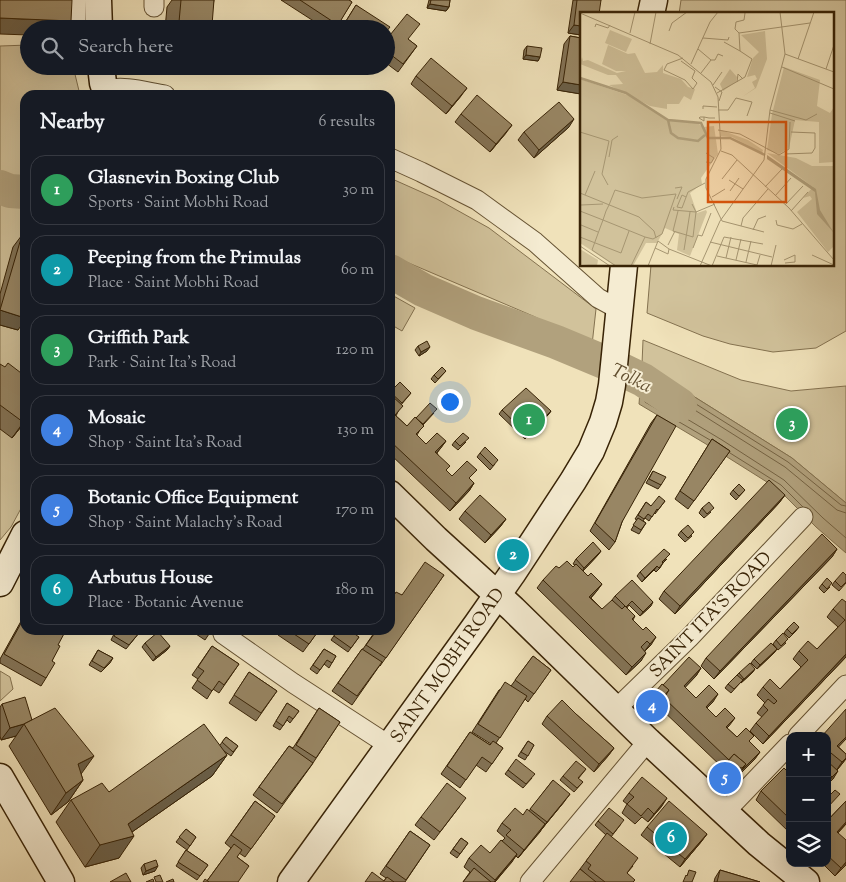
<!DOCTYPE html>
<meta charset="utf-8">
<style>
:root{--surface:#171b24;--page:#242831;--text:#f1f3f6;--muted:#9ea1a6;--line:#363941;--accent:#c59692}
body{margin:0;font-family:"Sorts Mill Goudy",serif;background:var(--page);color:var(--text)}
.controls{position:absolute;right:15px;bottom:15px;display:grid;overflow:hidden;border-radius:10px;box-shadow:0 5px 20px #0002}
.controls button{width:45px;height:45px;display:grid;place-items:center;padding:0;border:0;border-bottom:1px solid var(--line);background:var(--surface);color:var(--text);font:25px sans-serif}
.you{position:absolute;left:449px;top:401px;width:18px;height:18px;margin:-12px;border:4px solid #fff;border-radius:50%;background:#1a73e8;box-shadow:0 0 0 8px #1a73e833}
.badge{display:grid;place-items:center;width:32px;height:32px;border-radius:50%;background:var(--accent);color:#fff;font-size:16px;font-weight:700}
.pin{position:absolute;translate:-50% -50%;border:2px solid #fff;box-shadow:0 1px 5px #0006}
.list{margin:0;padding:0;list-style:none}
h2{display:flex;justify-content:space-between;align-items:center;height:65px;margin:0;padding:0 20px;font-size:21px}
h2 small{font-size:16px;font-weight:400;color:var(--muted)}
.list li{display:grid;grid-template-columns:32px 1fr auto;gap:15px;align-items:center;box-sizing:border-box;height:70px;margin:0 10px 10px;padding:0 10px;border:1px solid var(--line);border-radius:15px}
.list b{display:block;font-size:19px;white-space:nowrap}
.list p{margin:0;font-size:16px;white-space:nowrap;color:var(--muted)}
.list em{font-size:16px;font-style:normal;color:var(--muted)}
.icon{flex:none;width:28px;height:28px;fill:none;stroke:currentColor;stroke-width:2;stroke-linecap:round;stroke-linejoin:round}
.map{position:relative;flex:none;width:846px;height:882px;overflow:hidden}
.search{position:absolute;background:var(--surface);box-shadow:0 5px 20px #0002;left:20px;top:20px;width:375px;height:55px;display:flex;align-items:center;gap:12px;box-sizing:border-box;padding:0 18px;border-radius:28px;color:var(--muted);font-size:19px}
.panel{position:absolute;background:var(--surface);box-shadow:0 5px 20px #0002;left:20px;top:90px;width:375px;height:545px;border-radius:15px}
.map>svg:first-child{display:block}
.green{fill:#d1c29b;stroke:#847250}
.water{fill:#b1a17d;stroke:#816f4d}
.lines{fill:none;stroke-linecap:round;stroke-linejoin:round}
.shore{stroke:#746242;stroke-width:1}
.river{stroke:#b1a17d;stroke-width:34}
.street-casing{stroke:#665333;stroke-width:21}
.secondary-casing{stroke:#382306;stroke-width:29}
.street{stroke:#f5ecd2;stroke-width:19}
.secondary{stroke:#f5ecd2;stroke-width:26}
.wall{fill:#837356;stroke:#382306}
.shaded-wall{fill:#6a5e46;stroke:#382306}
.building{fill:#988664;stroke:#382306}
.labels{text-anchor:middle;stroke-width:4;stroke-linejoin:round;paint-order:stroke}
.street-label{font-size:18px;fill:#382306;stroke:#f5ecd2}
.water-label{font-size:19px;font-style:italic;fill:#624f30;stroke:#f5ecd2}
.inset-river{fill:none;stroke:#b1a17d;stroke-width:2.5}
.inset-road{fill:none;stroke:#a69672;stroke-width:1}
.view{fill:#d6540b;fill-opacity:0.15;stroke:#d6540b;stroke-width:2.5}
.inset-edge{fill:none;stroke:#382306;stroke-width:2.5}
</style>
<div class="map">
<svg width="846" height="882" viewBox="0 0 846 882">
<rect width="100%" height="100%" fill="#f0e2ba"/>
<filter id="stains"><feTurbulence type="fractalNoise" baseFrequency=".004" numOctaves="4"/><feColorMatrix values="0 0 0 0 .2 0 0 0 0 .09 0 0 0 0 .02 0 0 0 .5 -.17"/></filter>
<radialGradient id="worn" r=".72"><stop offset=".6" stop-color="#630" stop-opacity="0"/><stop offset="1" stop-color="#630" stop-opacity=".3"/></radialGradient>
<g class="green">
<polygon points="681,0 846,0 846,331 816,348 773,352 730,344 703,336 647,313 651,265 832,265 832,14 679,14"/>
<polygon points="29,45 29,66 73,66 80,95 25,95 25,501 11,527 0,540 0,46"/>
<polygon points="390,178 437,199 489,228 596,309 592,345 533,316 390,255"/>
<polygon points="390,294 415,308 402,331 390,324"/>
<polygon points="643,340 741,380 791,391 846,386 846,503 792,458 642,364"/>
<polygon points="0,671 10,677 13,689 0,701"/>
</g>
<polygon class="water" points="642,364 792,458 846,503 846,553 816,527 778,489 716,450 639,404"/>
<g class="lines">
<g class="shore">
<polyline points="710,440 645,402 647,375 650,375 788,462 841,505 846,506"/>
<polyline points="730,453 781,485 803,507"/>
<polyline points="846,513 837,510 785,467 655,385 652,386 651,397 652,398 722,440 784,480 823,518 846,538"/>
</g>
<g class="river">
<polyline points="0,187 10,191 25,192"/>
<polyline points="390,271 423,290 476,313 556,342 616,367 643,380 680,405"/>
</g>
<defs>
<g id="street">
<polyline points="76,0 76,21 78,29"/>
<polyline points="154,7 154,0"/>
<path d="M 106,90 C 124,85 146,92 165,95"/>
<polyline points="390,158 421,172 477,200 535,242 598,298 620,310"/>
<polyline points="223,634 293,683 390,746"/>
<polyline points="616,709 689,638 803,517"/>
<polyline points="798,736 846,685"/>
<polyline points="725,812 790,744"/>
<polyline points="530,882 648,741"/>
</g>
<g id="secondary">
<polyline points="98,0 99,29"/>
<polyline points="651,14 654,0"/>
<polyline points="101,66 103,83 107,95"/>
<polyline points="390,494 436,539 513,609 648,741 759,844 806,882"/>
<polyline points="0,583 25,534"/>
<polyline points="0,777 61,882"/>
<polyline points="291,882 477,624 512,574 573,481 591,451 603,422 609,402 612,385 624,265"/>
</g>
</defs>
<use href="#street" class="street-casing"/>
<use href="#secondary" class="secondary-casing"/>
<use href="#street" class="street"/>
<use href="#secondary" class="secondary"/>
</g>
<g class="wall">
<polygon points="172,0 214,0 209,29 165,29 167,7"/>
<polygon points="281,0 349,0 352,2 335,29 326,29"/>
<polygon points="429,0 450,0 449,7 446,11 427,8"/>
<polygon points="573,0 601,0 581,35 568,33"/>
<polygon points="356,5 386,29 341,29"/>
<polygon points="570,36 581,38 581,94 557,90 564,44"/>
<polygon points="386,40 409,40 417,46 398,72 386,63"/>
<polygon points="527,46 540,57 538,61 523,59 524,50"/>
<polygon points="416,76 461,96 446,114 411,84"/>
<polygon points="461,114 506,133 490,152 455,122"/>
<polygon points="569,127 534,158 518,140 524,132"/>
<polygon points="22,235 18,330 0,325 0,294 13,247"/>
<polygon points="25,333 25,342 21,340"/>
<polygon points="418,346 427,351 419,356 415,350"/>
<polygon points="0,364 25,422 12,438 0,429"/>
<polygon points="446,371 435,383 431,379 434,375"/>
<polygon points="400,382 411,393 401,405 396,416 407,426 416,418 434,413 423,425 417,435 426,444 446,441 437,453 446,471 452,476 470,479 474,483 469,491 450,511 390,454 390,393"/>
<polygon points="502,410 551,411 548,415 525,439 499,414"/>
<polygon points="657,415 622,522 615,542 609,550 590,531 651,423"/>
<polygon points="712,439 730,451 688,509 675,499"/>
<polygon points="455,441 466,442 458,450 452,445"/>
<polygon points="480,453 495,464 490,470 477,457"/>
<polygon points="653,471 661,485 658,489 646,483"/>
<polygon points="733,490 745,490 736,500 730,494"/>
<polygon points="785,495 779,503 675,614 659,599 664,591"/>
<polygon points="665,501 655,514 654,513 649,521 645,518 643,521 646,523 639,534 631,530 637,520 635,519 646,502 651,506"/>
<polygon points="702,508 711,512 704,518 699,513"/>
<polygon points="465,511 506,519 500,527 485,543 459,519"/>
<polygon points="681,531 692,536 685,542 678,535"/>
<polygon points="837,549 832,557 714,679 701,666 706,658"/>
<polygon points="601,551 598,555 583,571 588,576 602,584 596,592 591,598 602,609 621,609 612,600 615,596 651,606 640,616 629,605 627,608 635,616 633,620 651,645 645,651 641,661 626,675 537,588 543,580 559,568 573,567 575,565 573,564 576,559"/>
<polygon points="667,559 663,563 660,568 656,572 654,570 642,582 637,576 640,572"/>
<polygon points="444,575 380,666 380,665 352,705 332,691 362,649 363,649 376,630 390,630 393,597 402,595"/>
<polygon points="846,575 846,583 839,591 832,585 835,581"/>
<polygon points="822,584 830,587 824,593 819,588"/>
<polygon points="846,602 846,657 763,744 750,731 756,723 762,717 757,713 765,703 757,695 763,687 780,689 801,667 793,659 799,651 817,649 838,627 827,617 833,609"/>
<polygon points="25,614 25,630 58,645 52,661 46,678 41,686 0,663 0,659"/>
<polygon points="799,627 796,631 789,638 784,633 787,629"/>
<polygon points="116,630 133,630 139,633 126,649 111,640"/>
<polygon points="190,630 217,630 215,633 211,631 205,640"/>
<polygon points="282,630 319,630 303,652 278,635"/>
<polygon points="338,630 359,637 348,652 331,640"/>
<polygon points="776,640 786,643 778,650 773,644"/>
<polygon points="145,643 170,646 167,650 153,661 142,647"/>
<polygon points="212,646 239,664 219,693 213,689 207,699 192,688 198,679 192,675"/>
<polygon points="324,649 336,656 329,668 324,664 317,674 310,669"/>
<polygon points="777,649 774,653 757,669 751,663 754,659"/>
<polygon points="98,650 113,658 110,663 101,672 89,665"/>
<polygon points="533,656 551,670 528,702 525,699 496,743 503,748 486,772 476,765 460,788 441,774 470,732 490,745 491,744 472,732 499,690 511,686"/>
<polygon points="701,668 696,676 685,687 696,698 713,702 707,708 716,717 729,726 727,728 737,737 750,742 760,752 754,760 731,783 725,783 717,776 723,768 658,706 652,712 645,706 656,691 663,685"/>
<polygon points="755,669 752,673 741,683 741,682 731,693 725,688 728,684 739,673"/>
<polygon points="249,672 277,691 256,721 229,703"/>
<polygon points="287,703 299,711 290,723 287,720 280,730 273,726"/>
<polygon points="2,704 32,720 81,774 83,780 68,802 51,815 9,746 16,736 1,740 0,736 0,707"/>
<polygon points="319,708 340,722 311,766 277,813 253,795 289,746 293,748"/>
<polygon points="576,714 614,748 608,756 594,772 542,724 547,716"/>
<polygon points="827,736 846,754 846,759 837,770 833,779 827,785"/>
<polygon points="226,737 238,746 231,756 224,751 227,755 212,776 132,832 119,858 85,867 56,822 71,800 109,792 220,745"/>
<polygon points="528,741 534,745 525,760 518,756"/>
<polygon points="586,769 578,779 583,782 574,792 560,780 563,776"/>
<polygon points="508,770 532,778 523,788 505,774"/>
<polygon points="790,774 790,784 789,785 790,786 790,833 756,800 761,791"/>
<polygon points="553,780 564,802 518,858 516,856 495,882 463,882 470,872 464,867 469,858 490,853 505,838 497,831 502,823 523,815 529,811"/>
<polygon points="629,793 662,806 648,822 642,817 635,824 622,813 627,804 623,801"/>
<polygon points="255,801 275,816 245,857 239,853 237,857 249,866 207,881 231,848 225,843"/>
<polygon points="846,801 846,824 838,833 846,865 835,876 822,863 827,863 827,821"/>
<polygon points="460,806 434,840 415,825 421,817"/>
<polygon points="598,821 621,824 611,837 633,866 627,873 634,882 570,882 585,873 580,869 606,835 595,825"/>
<polygon points="647,827 707,834 701,842 680,867 641,835"/>
<polygon points="186,829 196,837 187,850 176,842"/>
<polygon points="410,831 430,845 405,882 365,882 384,881 386,878 380,874"/>
<polygon points="461,838 468,843 457,858 450,853"/>
<polygon points="186,850 208,865 197,880 176,866"/>
<polygon points="144,864 155,871 143,875 141,868"/>
<polygon points="720,870 760,882 714,882 715,878"/>
</g>
<g class="shaded-wall">
<polygon points="430,4 449,7 446,11 427,8"/>
<polygon points="0,18 71,21 66,29 29,29 29,35 0,34"/>
<polygon points="179,22 212,25 209,29 174,29"/>
<polygon points="574,25 581,26 581,35 568,33"/>
<polygon points="526,55 540,57 538,61 523,59"/>
<polygon points="563,82 581,85 581,94 557,90"/>
<polygon points="467,88 461,96 446,114 452,106"/>
<polygon points="574,119 569,127 534,158 539,150"/>
<polygon points="512,125 506,133 490,152 496,144"/>
<polygon points="0,310 25,318 25,320 18,330 0,325"/>
<polygon points="430,347 427,351 419,356 421,352"/>
<polygon points="551,411 548,415 525,439 528,435"/>
<polygon points="25,420 25,422 12,438"/>
<polygon points="446,441 440,449 430,460 435,452"/>
<polygon points="474,483 469,491 450,511 456,503"/>
<polygon points="785,495 779,503 675,614 680,606"/>
<polygon points="506,519 500,527 485,543 491,535"/>
<polygon points="837,549 832,557 714,679 720,671"/>
<polygon points="601,551 598,555 582,572 584,568"/>
<polygon points="657,566 654,570 642,582 645,578"/>
<polygon points="602,584 596,592 584,605 589,597"/>
<polygon points="653,602 651,606 640,616 643,612"/>
<polygon points="656,637 651,645 644,652 650,644"/>
<polygon points="170,646 167,650 153,661 156,657"/>
<polygon points="777,649 774,653 757,669 760,665"/>
<polygon points="646,653 641,661 626,675 632,667"/>
<polygon points="846,654 846,657 763,744 769,736"/>
<polygon points="701,668 696,676 679,694 684,686"/>
<polygon points="755,669 752,673 741,683 744,679"/>
<polygon points="669,690 658,706 652,712 663,697"/>
<polygon points="718,694 713,702 700,715 706,707"/>
<polygon points="735,718 729,726 720,735 726,727"/>
<polygon points="24,724 16,736 1,740 10,728"/>
<polygon points="846,737 846,739 832,754 837,746"/>
<polygon points="614,748 608,756 594,772 599,764"/>
<polygon points="760,752 754,760 731,783 725,783 735,767"/>
<polygon points="227,755 212,776 122,839 134,836 119,858 85,867 100,845 128,824"/>
<polygon points="94,756 79,777 78,764"/>
<polygon points="846,758 842,764 836,771 842,762"/>
<polygon points="838,771 833,779 827,785 832,777"/>
<polygon points="83,780 68,802 51,815 66,793"/>
<polygon points="570,794 564,802 541,830 547,822"/>
<polygon points="667,798 662,806 648,822 654,814"/>
<polygon points="846,822 846,824 831,840 837,832"/>
<polygon points="545,824 540,832 518,858 524,850"/>
<polygon points="707,834 701,842 680,867 685,859"/>
<polygon points="517,854 512,862 495,882 494,882"/>
<polygon points="846,862 846,865 835,876 841,868"/>
<polygon points="158,866 155,871 143,875 146,871"/>
</g>
<g class="building">
<polygon points="0,0 72,0 71,21 0,18"/>
<polygon points="181,0 214,0 212,25 179,22"/>
<polygon points="300,0 349,0 352,2 338,25"/>
<polygon points="431,0 450,0 449,7 430,4"/>
<polygon points="577,0 601,0 599,14 581,14 581,26 574,25"/>
<polygon points="356,5 390,27 386,32 386,29 347,29 343,26"/>
<polygon points="407,14 420,24 408,39 417,46 403,64 386,51 386,40"/>
<polygon points="570,36 581,38 581,85 563,82"/>
<polygon points="527,46 542,48 540,57 526,55"/>
<polygon points="431,58 467,88 452,106 416,76"/>
<polygon points="477,95 512,125 496,144 461,114"/>
<polygon points="559,102 574,119 539,150 524,132"/>
<polygon points="22,235 25,236 25,318 0,310"/>
<polygon points="427,341 430,347 421,352 418,346"/>
<polygon points="8,363 25,376 25,420 23,422 0,405 0,364 5,367"/>
<polygon points="442,367 446,371 438,379 434,375"/>
<polygon points="400,382 411,393 402,403 390,392"/>
<polygon points="526,388 551,411 528,435 502,410"/>
<polygon points="392,396 403,406 395,415 407,426 415,417 424,426 416,434 426,444 437,433 446,441 435,452 450,466 446,470 452,476 467,461 477,470 469,478 474,483 456,503 390,441 390,398"/>
<polygon points="430,403 437,409 423,424 416,418"/>
<polygon points="657,415 676,426 622,522 615,542 595,523"/>
<polygon points="463,433 469,438 460,446 455,441"/>
<polygon points="712,439 730,451 694,501 680,491"/>
<polygon points="485,447 498,460 493,466 480,453"/>
<polygon points="653,471 666,477 661,485 649,479"/>
<polygon points="769,480 785,495 680,606 664,591"/>
<polygon points="739,484 745,490 739,496 733,490"/>
<polygon points="480,495 506,519 491,535 465,511"/>
<polygon points="659,496 665,501 658,510 657,509 652,517 648,514 644,519 638,515 646,502 651,506"/>
<polygon points="709,502 714,508 707,514 702,508"/>
<polygon points="638,518 646,523 641,530 633,525"/>
<polygon points="688,525 694,532 688,538 681,531"/>
<polygon points="822,534 837,549 720,671 706,658"/>
<polygon points="593,542 601,551 584,568 576,559"/>
<polygon points="664,549 670,554 662,562 663,563 659,568 657,566 645,578 640,572"/>
<polygon points="567,561 573,567 576,564 588,576 591,573 602,584 589,597 602,609 612,600 622,609 625,606 635,616 632,619 643,630 646,627 656,637 650,644 647,641 641,647 646,653 632,667 543,580 556,566 559,568"/>
<polygon points="425,562 444,575 386,658 366,645 377,630 390,630 390,595 393,597 396,592 402,595"/>
<polygon points="843,572 846,575 846,582 841,587 835,581"/>
<polygon points="827,578 832,583 827,589 822,584"/>
<polygon points="632,580 653,602 643,612 632,601 626,607 615,596"/>
<polygon points="842,599 846,602 846,654 769,736 756,723 768,710 763,705 768,699 774,704 777,701 763,687 770,679 780,689 808,660 799,651 808,641 817,649 845,620 833,609"/>
<polygon points="25,616 25,630 66,630 58,645 60,646 52,661 55,663 46,678 4,654"/>
<polygon points="794,622 799,627 792,634 787,629"/>
<polygon points="117,630 133,630 139,633 129,645 114,636"/>
<polygon points="288,630 319,630 309,644"/>
<polygon points="338,630 349,630 359,637 351,648 334,636"/>
<polygon points="158,632 170,646 156,657 145,643"/>
<polygon points="783,633 788,639 781,646 776,640"/>
<polygon points="771,643 777,649 760,665 754,659"/>
<polygon points="212,646 239,664 224,685 219,681 212,691 197,680 204,671 198,667"/>
<polygon points="324,649 336,656 332,663 327,660 320,670 313,665"/>
<polygon points="362,649 382,662 357,696 338,683"/>
<polygon points="98,650 113,658 104,668 92,661"/>
<polygon points="533,656 551,670 534,694 515,680"/>
<polygon points="689,657 701,668 684,686 696,698 709,685 718,694 706,707 716,717 725,708 735,718 726,727 737,737 746,728 754,736 749,741 760,752 741,771 746,764 734,754 729,760 664,698 669,690 663,685"/>
<polygon points="750,663 755,669 744,679 739,673"/>
<polygon points="249,672 277,691 261,713 234,695"/>
<polygon points="737,675 743,680 734,689 728,684"/>
<polygon points="505,682 527,696 500,738 478,724"/>
<polygon points="662,684 669,690 663,697 656,691"/>
<polygon points="25,697 32,720 24,724 10,728 2,704"/>
<polygon points="562,700 576,714 614,748 599,764 547,716"/>
<polygon points="287,703 299,711 293,719 289,716 283,726 276,721"/>
<polygon points="55,708 94,756 78,764 83,780 66,793 24,724"/>
<polygon points="319,708 340,722 316,758 296,745"/>
<polygon points="846,709 846,737 837,746 846,754 846,758 842,762 831,753 827,757 827,736 822,736"/>
<polygon points="204,724 227,755 128,824 134,836 100,845 71,800 102,783 109,792"/>
<polygon points="470,732 490,745 493,741 503,748 492,764 482,757 466,780 447,766"/>
<polygon points="226,737 238,746 233,752 222,742"/>
<polygon points="528,741 534,745 528,756 521,752"/>
<polygon points="289,746 313,763 282,804 259,787"/>
<polygon points="734,754 746,764 742,768 735,767 728,761"/>
<polygon points="516,759 535,774 526,784 508,770"/>
<polygon points="576,761 586,769 578,778 583,782 577,788 563,776"/>
<polygon points="827,761 838,771 832,777 827,772"/>
<polygon points="784,768 790,774 790,782 788,784 790,786 790,819 761,791"/>
<polygon points="642,777 667,798 654,814 648,808 641,816 627,804 634,797 629,793"/>
<polygon points="553,780 570,794 547,822 530,809"/>
<polygon points="447,783 466,798 440,832 421,817"/>
<polygon points="835,790 840,794 827,808 827,798"/>
<polygon points="255,801 275,816 251,849 231,835"/>
<polygon points="669,801 707,834 685,859 647,827"/>
<polygon points="846,801 846,822 837,832 846,840 846,862 841,868 827,855 827,821"/>
<polygon points="515,808 523,815 527,809 545,824 524,850 506,835 511,830 502,823"/>
<polygon points="609,808 624,820 613,834 598,821"/>
<polygon points="186,829 196,837 190,846 179,837"/>
<polygon points="410,831 430,845 406,880 386,866"/>
<polygon points="607,833 638,858 627,873 635,880 633,882 605,882 588,869 591,865 586,861"/>
<polygon points="461,838 468,843 460,854 453,849"/>
<polygon points="501,840 517,854 495,880 469,858 481,845 490,853"/>
<polygon points="234,844 242,850 237,857 249,866 238,882 209,882 207,881"/>
<polygon points="186,850 208,865 200,876 178,862"/>
<polygon points="156,860 158,866 146,871 144,864"/>
<polygon points="474,868 491,882 463,882"/>
<polygon points="580,869 596,882 570,882"/>
<polygon points="689,870 696,872 692,882 683,882 686,875 687,876"/>
<polygon points="720,870 760,882 717,882"/>
<polygon points="372,872 384,881 387,877 394,882 365,882"/>
<polygon points="126,873 131,882 110,882"/>
<polygon points="160,875 163,882 156,882 154,877"/>
<polygon points="153,879 154,882 146,882"/>
<polygon points="173,879 174,882 166,882"/>
<polygon points="205,879 209,882 203,882"/>
</g>
<g class="labels">
<g class="street-label">
<text transform="translate(710 614) rotate(-46)" y="6">SAINT ITA'S ROAD</text>
<text transform="translate(447 665) rotate(-55)" y="6">SAINT MOBHI ROAD</text>
</g>
<g class="water-label">
<text transform="translate(632 377) rotate(26)" y="7">Tolka</text>
</g>
</g>
<g transform="translate(580 12)">
<rect width="254" height="254" fill="#f0e2ba"/>
<path d="M 30,18 L 52,27 L 46,40 L 25,31 ZM 185,19 L 187,47 L 176,76 L 162,85 L 175,76 L 172,70 L 177,67 L 175,63 L 167,65 L 173,46 L 179,40 L 161,23 ZM 28,33 L 48,42 L 55,41 L 65,61 L 77,60 L 83,53 L 83,61 L 101,67 L 108,75 L 115,77 L 111,88 L 104,84 L 99,92 L 87,92 L 87,97 L 70,94 L 29,73 L 43,72 L 36,63 L 28,63 L 0,52 L 2,45 L 3,49 L 8,48 L 37,61 L 46,59 L 36,59 L 22,52 ZM 204,55 L 240,68 L 237,94 L 250,101 L 254,95 L 254,150 L 239,151 L 239,107 L 239,110 L 215,108 L 209,136 L 199,142 L 187,138 L 192,102 ZM 150,57 L 157,65 L 156,70 L 143,79 L 140,72 ZM 0,67 L 50,84 L 87,108 L 116,110 L 123,115 L 134,114 L 138,142 L 121,166 L 122,172 L 110,181 L 117,201 L 126,198 L 127,200 L 110,244 L 97,238 L 99,222 L 85,216 L 77,231 L 66,231 L 53,254 L 35,254 L 0,231 ZM 141,118 L 168,128 L 183,138 L 182,141 L 152,125 L 141,124 ZM 187,141 L 216,146 L 232,154 L 254,154 L 254,234 L 248,240 L 217,200 L 232,187 L 230,184 L 223,186 L 233,175 ZM 0,237 L 18,248 L 17,254 L 0,252 Z" fill="#d1c29b"/>
<path d="M 187,143 L 236,177 L 240,198 L 254,221 L 237,202 L 235,180 L 187,147 Z" fill="#b1a17d"/>
<path class="inset-river" d="M 0,66 L 46,81 L 88,108 L 121,111 L 128,126 L 150,126 L 185,143M 88,108 L 91,121 L 98,126 L 118,129 L 125,123"/>
<path class="inset-road" d="M 0,1 L 98,43 L 131,70 L 138,85 L 141,137 L 126,167 L 126,176 L 142,209 L 184,220M 165,1 L 164,8 L 156,10 L 155,17 L 159,21 L 230,11M 15,15 L 16,12 L 28,16 L 30,13M 89,19 L 92,11 L 107,0M 50,21 L 55,0M 159,21 L 160,39 L 172,47M 123,26 L 148,28 L 149,25M 144,30 L 160,39M 70,32 L 76,0M 118,37 L 131,48 L 121,61M 205,42 L 254,60M 218,47 L 234,0M 131,48 L 135,48 L 138,42 L 143,44M 101,49 L 115,59 L 112,66 L 117,71 L 113,77 L 105,68 L 84,58 L 87,52 L 103,46M 111,52 L 130,10 L 138,0M 202,55 L 254,77M 246,57 L 254,33M 157,70 L 158,62 L 163,67M 133,73 L 142,60M 135,75 L 142,80 L 139,89M 137,81 L 165,65 L 172,47M 123,97 L 123,94 L 137,95M 138,98 L 148,98 L 156,86 L 172,90 L 167,104M 190,98 L 226,108 L 237,102M 190,101 L 215,109M 124,105 L 124,109 L 119,106 L 120,105 L 124,105 L 129,106 L 135,106M 138,118 L 160,122 L 199,143 L 209,137 L 210,110M 0,120 L 29,129 L 22,162 L 28,173M 141,139 L 152,143 L 209,196 L 254,248M 205,142 L 232,141 L 235,136 L 235,121 L 211,120M 29,145 L 32,128 L 38,124M 126,150 L 131,151 L 134,146 L 126,141M 142,167 L 157,148M 149,168 L 163,177M 185,175 L 202,157M 95,176 L 102,175 L 97,187M 150,179 L 159,166M 0,181 L 59,205 L 74,219 L 76,226M 5,183 L 15,159M 195,184 L 211,166M 106,185 L 102,183 L 97,195 L 102,196 L 108,180 L 125,171M 132,185 L 145,177M 1,193 L 23,192M 205,193 L 223,174M 94,195 L 93,198 L 116,200 L 135,192M 0,199 L 23,208 L 65,225 L 73,227 L 82,222 L 96,182 L 62,186 L 35,178 L 29,193 L 26,199 L 23,208 L 20,216 L 12,238 L 36,254M 98,199 L 93,219 L 113,225 L 116,200 L 112,192M 211,199 L 228,180M 196,208 L 197,213 L 213,217 L 222,212M 1,213 L 18,220M 161,214 L 163,206 L 188,177M 173,218 L 178,207 L 186,204M 122,224 L 131,201M 0,225 L 41,241 L 49,219M 130,230 L 192,245M 88,233 L 95,219M 0,234 L 30,254M 113,236 L 118,223 L 122,224M 89,237 L 132,254M 104,238 L 110,200M 232,243 L 254,253M 137,244 L 177,253 L 180,243M 146,246 L 151,225M 156,248 L 161,227M 204,248 L 215,243 L 215,250 L 205,251M 166,250 L 171,229M 51,254 L 65,225M 68,254 L 78,229 L 89,237 L 88,242 L 75,236M 120,254 L 140,209 L 184,148 L 190,98 L 205,42 L 200,0M 132,254 L 144,225 L 183,232M 191,254 L 196,233"/>
<path class="view" d="M 128,110 L 206,110 L 206,190 L 128,190 Z"/>
<rect width="254" height="254" class="inset-edge"/>
</g>
<rect width="100%" height="100%" filter="url(#stains)"/>
<rect width="100%" height="100%" fill="url(#worn)"/>
</svg>
<div class="controls">
<button>+</button>
<button>−</button>
<button><svg class="icon" aria-label="layers" viewBox="0 0 24 24"><path d="M12 4l9 5-9 5-9-5zM3 14l9 5 9-5"/></svg></button>
</div>
<div class="you"></div>
<div class="pin badge" style="left:529px;top:420px;background:#2e9e5b">1</div>
<div class="pin badge" style="left:513px;top:555px;background:#0f9aa8">2</div>
<div class="pin badge" style="left:792px;top:424px;background:#2e9e5b">3</div>
<div class="pin badge" style="left:652px;top:706px;background:#3f7fe0">4</div>
<div class="pin badge" style="left:725px;top:778px;background:#3f7fe0">5</div>
<div class="pin badge" style="left:671px;top:838px;background:#0f9aa8">6</div>
<div class="search"><svg class="icon" aria-label="search" viewBox="0 0 24 24"><circle cx="10" cy="10" r="6"/><path d="M15 15l6 6"/></svg>Search here</div>
<section class="panel">
<h2>Nearby<small>6 results</small></h2>
<ul class="list">
<li><span class="badge" style="background:#2e9e5b">1</span><div><b>Glasnevin Boxing Club</b><p>Sports · Saint Mobhi Road</p></div><em>30 m</em></li>
<li><span class="badge" style="background:#0f9aa8">2</span><div><b>Peeping from the Primulas</b><p>Place · Saint Mobhi Road</p></div><em>60 m</em></li>
<li><span class="badge" style="background:#2e9e5b">3</span><div><b>Griffith Park</b><p>Park · Saint Ita's Road</p></div><em>120 m</em></li>
<li><span class="badge" style="background:#3f7fe0">4</span><div><b>Mosaic</b><p>Shop · Saint Ita's Road</p></div><em>130 m</em></li>
<li><span class="badge" style="background:#3f7fe0">5</span><div><b>Botanic Office Equipment</b><p>Shop · Saint Malachy's Road</p></div><em>170 m</em></li>
<li><span class="badge" style="background:#0f9aa8">6</span><div><b>Arbutus House</b><p>Place · Botanic Avenue</p></div><em>180 m</em></li>
</ul>
</section>
</div>
